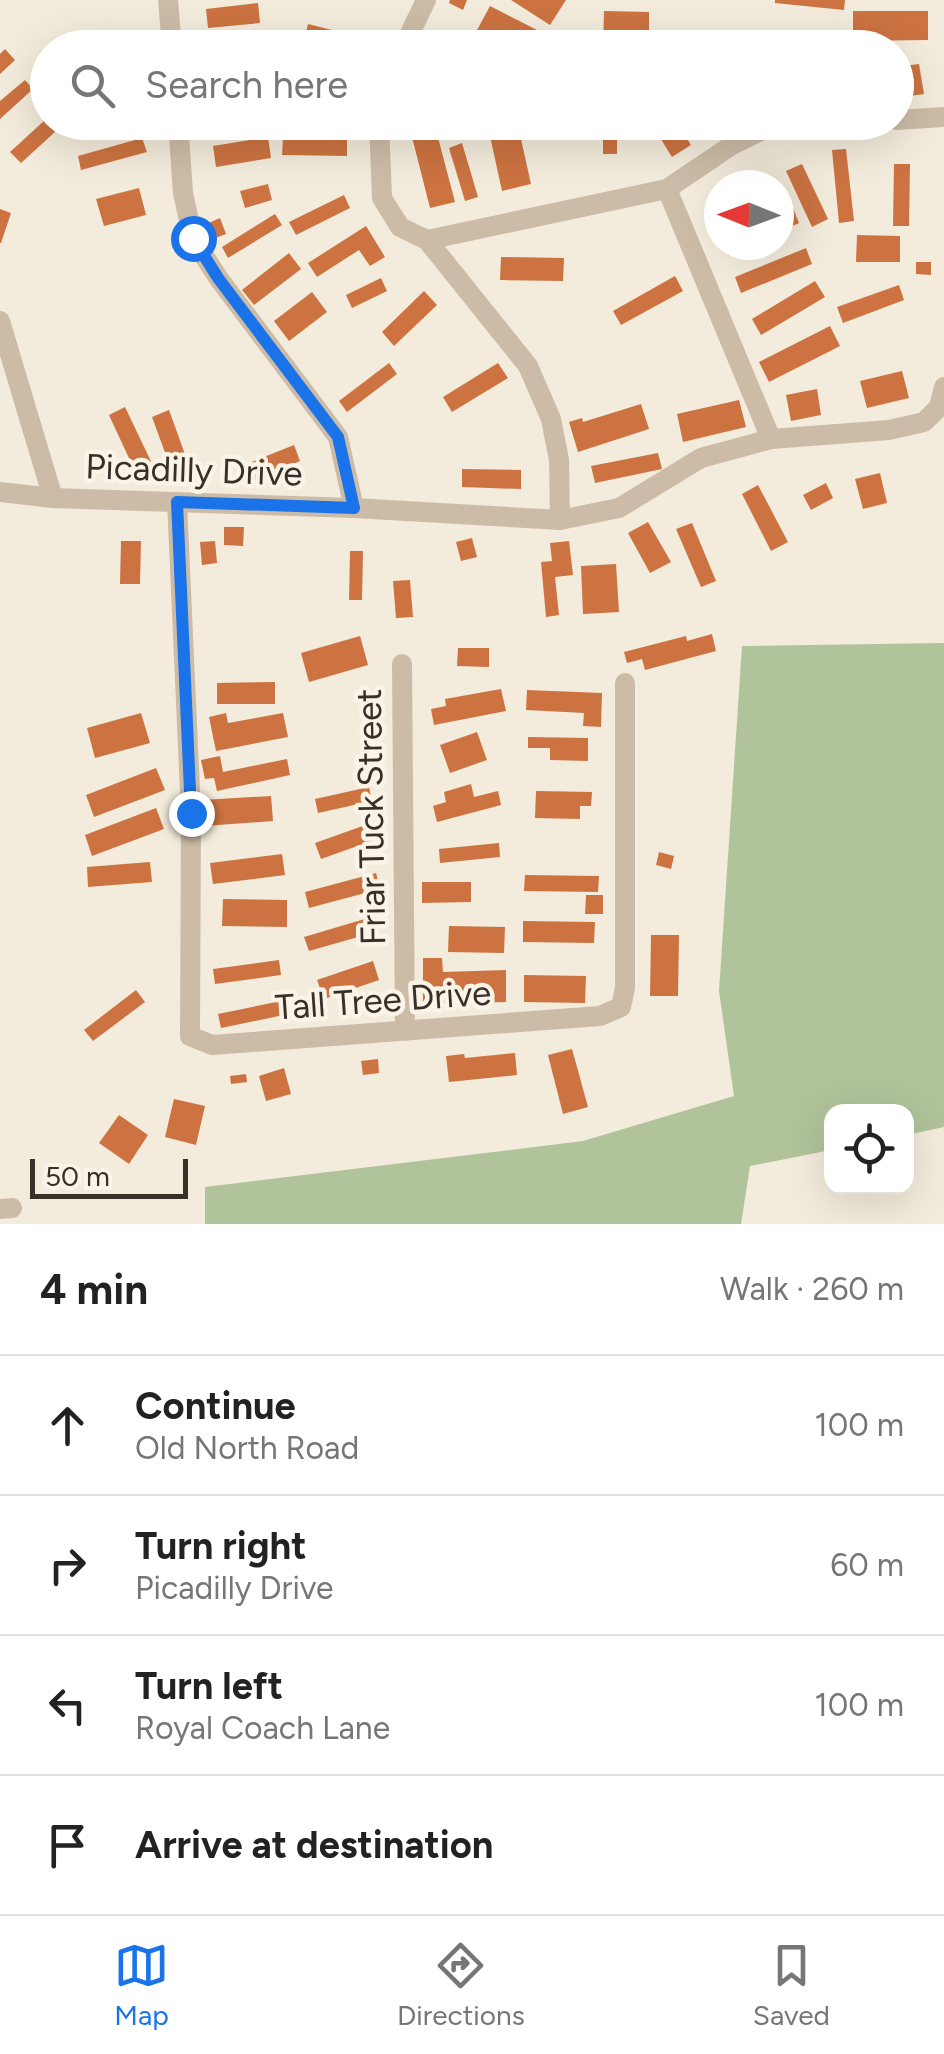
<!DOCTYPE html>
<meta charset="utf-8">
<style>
:root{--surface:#fff;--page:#f6f6f6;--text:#222;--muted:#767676;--line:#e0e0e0;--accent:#1a73e8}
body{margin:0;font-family:Figtree,sans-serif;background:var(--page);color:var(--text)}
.controls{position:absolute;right:30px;bottom:30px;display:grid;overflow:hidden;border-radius:20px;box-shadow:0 10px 40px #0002}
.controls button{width:90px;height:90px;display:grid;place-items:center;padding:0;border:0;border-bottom:2px solid var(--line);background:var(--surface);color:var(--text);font:50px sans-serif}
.compass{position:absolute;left:704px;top:170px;width:90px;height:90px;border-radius:50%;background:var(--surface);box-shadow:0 10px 40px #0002;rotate:271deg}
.scale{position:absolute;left:30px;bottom:25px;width:158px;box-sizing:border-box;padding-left:10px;border:5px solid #382f28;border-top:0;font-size:28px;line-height:35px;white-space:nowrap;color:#382f28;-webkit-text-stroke:8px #faf4e8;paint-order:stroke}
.stop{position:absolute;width:30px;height:30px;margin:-22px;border:8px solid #1a73e8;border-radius:50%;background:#fff}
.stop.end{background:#1a73e8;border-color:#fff;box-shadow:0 2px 10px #0008}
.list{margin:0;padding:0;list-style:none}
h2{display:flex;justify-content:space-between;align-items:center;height:130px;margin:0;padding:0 40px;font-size:42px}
h2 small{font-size:32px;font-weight:400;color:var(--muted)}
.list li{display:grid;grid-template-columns:65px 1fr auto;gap:30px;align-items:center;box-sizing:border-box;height:140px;padding:0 40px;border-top:2px solid var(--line)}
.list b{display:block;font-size:38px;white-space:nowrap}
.list p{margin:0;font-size:32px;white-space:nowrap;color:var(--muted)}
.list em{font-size:32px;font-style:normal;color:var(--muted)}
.icon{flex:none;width:55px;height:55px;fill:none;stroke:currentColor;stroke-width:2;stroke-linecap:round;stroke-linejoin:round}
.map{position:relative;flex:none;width:944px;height:1224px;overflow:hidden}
.search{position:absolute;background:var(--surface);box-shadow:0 10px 40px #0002;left:30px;right:30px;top:30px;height:110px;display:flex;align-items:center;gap:25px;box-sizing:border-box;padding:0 35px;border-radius:55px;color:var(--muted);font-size:38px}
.sheet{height:690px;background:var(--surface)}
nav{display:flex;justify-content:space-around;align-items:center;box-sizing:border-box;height:140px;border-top:2px solid var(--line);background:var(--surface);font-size:28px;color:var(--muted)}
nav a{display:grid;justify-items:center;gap:5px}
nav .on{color:var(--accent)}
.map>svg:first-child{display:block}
.green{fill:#b1c39b}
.building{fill:#cc7341}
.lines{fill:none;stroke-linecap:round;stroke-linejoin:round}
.minor{stroke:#ccbca7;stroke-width:20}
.route{stroke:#1a73e8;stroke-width:12}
.labels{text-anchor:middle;stroke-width:9;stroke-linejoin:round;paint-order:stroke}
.street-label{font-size:35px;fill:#382f28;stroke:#faf4e8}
</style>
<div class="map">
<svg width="944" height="1224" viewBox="0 0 944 1224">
<rect width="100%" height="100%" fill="#f3ebdb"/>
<polygon class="green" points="944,643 944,1127 907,1135 906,1112 832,1112 831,1150 750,1166 741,1224 205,1224 205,1187 583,1141 734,1096 719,991 742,646"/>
<g class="building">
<polygon points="450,0 467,0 463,10 449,3"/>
<polygon points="511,0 566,0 550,25"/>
<polygon points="775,0 845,0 844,10 775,3"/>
<polygon points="258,3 260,23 208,28 206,9"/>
<polygon points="490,6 539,31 530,48 505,48 476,32"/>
<polygon points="604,11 649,12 649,33 667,34 667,48 603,48"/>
<polygon points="853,11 928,11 928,40 853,41"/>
<polygon points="308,24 360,37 357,48 303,44"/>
<polygon points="776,30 797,31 796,48 776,48"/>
<polygon points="140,32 144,48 83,48 83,46"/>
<polygon points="811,34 828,34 829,48 811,48"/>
<polygon points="5,49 15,60 0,74 0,54"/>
<polygon points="919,64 924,94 896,98 896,67"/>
<polygon points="25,80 33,89 0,119 0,101"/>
<polygon points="45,120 55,132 21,163 10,152"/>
<polygon points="213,122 248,122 248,124 214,131"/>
<rect x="603" y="122" width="14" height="32"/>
<polygon points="658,122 677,122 691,145 672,157 654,128"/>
<polygon points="436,130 455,202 430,208 412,137"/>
<polygon points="519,130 531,184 502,191 490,136"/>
<polygon points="268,137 271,158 216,167 213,146"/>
<polygon points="142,138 147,152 81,170 78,156"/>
<polygon points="283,138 347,139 347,156 282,155"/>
<polygon points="462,143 478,197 465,201 449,148"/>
<polygon points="846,149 854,221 839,223 832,150"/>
<polygon points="802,164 828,219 812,227 786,171"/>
<polygon points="894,164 910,164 909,226 893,226"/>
<polygon points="268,184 272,200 245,208 240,191"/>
<polygon points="139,188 146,215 104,226 96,199"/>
<polygon points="344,195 350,208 296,235 289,222"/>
<polygon points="792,206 799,223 779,232 779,212"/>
<polygon points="0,209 11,213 1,243 0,243"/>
<polygon points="275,214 282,225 228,258 222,247"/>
<polygon points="220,218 226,234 210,240 204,225"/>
<polygon points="366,226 385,257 370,266 359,250 317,277 308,263"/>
<polygon points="857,235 900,236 900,262 856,262"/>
<polygon points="724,245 752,245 729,256"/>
<polygon points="806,248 812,264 741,293 735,277"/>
<polygon points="289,253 301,269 254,305 242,290"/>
<polygon points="501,257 564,258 563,281 500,280"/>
<polygon points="916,262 931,262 931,275 916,274"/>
<polygon points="675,276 683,291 621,325 613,311"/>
<polygon points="381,278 387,291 352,308 346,295"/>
<polygon points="815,281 825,297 761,335 752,319"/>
<polygon points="899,285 904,300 843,323 837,307"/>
<polygon points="424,291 437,305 394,346 382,332"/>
<polygon points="312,292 327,312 289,341 274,321"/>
<polygon points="830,326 840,346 769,382 759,362"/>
<polygon points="389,363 397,374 347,412 339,401"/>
<polygon points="498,363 508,378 452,412 443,397"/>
<polygon points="902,371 909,398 867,408 860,381"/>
<polygon points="817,389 821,415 791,421 786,395"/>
<polygon points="739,400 746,427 683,442 677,414"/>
<polygon points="641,404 649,429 578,452 569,422 582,418 583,422"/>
<polygon points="125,407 157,474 140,482 109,415"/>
<polygon points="169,410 191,471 174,477 152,417"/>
<polygon points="294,445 300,461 251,482 244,465"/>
<polygon points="658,453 662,469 595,483 591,466"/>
<polygon points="462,469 521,470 521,489 462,487"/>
<polygon points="880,473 887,503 863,509 855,479"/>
<polygon points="826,483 833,498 811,510 803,495"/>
<polygon points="758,485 788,542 771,551 742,494"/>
<polygon points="648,522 671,562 650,573 628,533"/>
<polygon points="692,523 716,581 701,587 676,529"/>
<polygon points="224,527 244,527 243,546 224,545"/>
<polygon points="472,538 477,557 461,561 456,542"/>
<polygon points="121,541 141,541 140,584 120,584"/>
<polygon points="215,541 217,563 202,565 200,542"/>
<polygon points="569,541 573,575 555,577 559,615 546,617 541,562 552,561 550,543"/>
<polygon points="350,551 363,551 362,600 349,600"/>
<polygon points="616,564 619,612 583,614 581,566"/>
<polygon points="410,580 413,617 396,618 393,581"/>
<polygon points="712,634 716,651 645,670 642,659 627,663 624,652 686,636 687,641"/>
<polygon points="360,636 368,665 309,682 301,653"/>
<polygon points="458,648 489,648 489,667 457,666"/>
<polygon points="275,682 275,704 217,704 217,683"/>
<polygon points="501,689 506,711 434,725 431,709 446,706 445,699"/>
<polygon points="527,690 602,693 601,727 583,726 584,713 526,710"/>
<polygon points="141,713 150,743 95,758 87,728"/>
<polygon points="226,713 228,723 283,713 288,737 216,751 209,717"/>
<polygon points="477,732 487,760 450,773 440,745"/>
<polygon points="528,737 588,738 588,761 550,760 550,748 528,748"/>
<polygon points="220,756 223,772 287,759 290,775 217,791 214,778 205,779 201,760"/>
<polygon points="156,768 165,790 94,817 86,795"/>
<polygon points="471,784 474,797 498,791 501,805 437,822 433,806 446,802 444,792"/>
<polygon points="369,787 372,801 318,813 315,799"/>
<polygon points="536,791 592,792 591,806 580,806 580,819 535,818"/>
<polygon points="271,796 273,821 204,826 202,800"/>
<polygon points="156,808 164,829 92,856 85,835"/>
<polygon points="371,823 377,839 321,859 315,843"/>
<polygon points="499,843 500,857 440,863 439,849"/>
<polygon points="659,852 674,856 671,869 656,865"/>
<polygon points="282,854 285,875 213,884 210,863"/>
<polygon points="150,862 152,882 88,887 87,867"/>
<polygon points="376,873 380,889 309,908 305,892"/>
<polygon points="525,875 599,876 598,892 524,891"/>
<polygon points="422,882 471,882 471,902 422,903"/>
<polygon points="586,895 603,895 603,914 585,914"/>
<polygon points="223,899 287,900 287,927 222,926"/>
<polygon points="368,918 372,933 309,951 304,937"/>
<polygon points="523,921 595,922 594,943 523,942"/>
<polygon points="449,926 505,927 504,953 448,952"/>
<polygon points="651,935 679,935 678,996 650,996"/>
<polygon points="423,958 442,958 443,972 506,970 506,1002 423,1004"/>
<polygon points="279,960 281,975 215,984 213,969"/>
<polygon points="373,961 379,980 324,999 317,980"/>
<polygon points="524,975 586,976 585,1003 524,1002"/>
<polygon points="136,990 145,1002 93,1041 84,1030"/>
<polygon points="281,1001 284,1015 221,1028 218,1014"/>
<polygon points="572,1049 588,1107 563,1114 548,1055"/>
<polygon points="515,1053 517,1075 449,1082 446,1056 464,1054 465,1058"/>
<polygon points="378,1059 379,1073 363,1075 361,1061"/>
<polygon points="284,1068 291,1094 266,1101 259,1076"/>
<polygon points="246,1074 247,1082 231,1084 230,1076"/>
<polygon points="174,1099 205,1106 196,1145 165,1137"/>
<polygon points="119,1115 148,1135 129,1164 99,1143"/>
</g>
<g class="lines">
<g class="minor">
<polyline points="168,0 172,48"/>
<polyline points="403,48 426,0"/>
<polyline points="896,120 944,117"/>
<polyline points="178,122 183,193 193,239 219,279 338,437 354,508"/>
<polyline points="379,122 382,198 400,227 427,240 528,366 551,419 559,460 560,520"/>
<polyline points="667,189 771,439"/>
<polyline points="427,240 667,189 732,145 769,127 849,122"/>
<polyline points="0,321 53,498"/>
<polyline points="0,492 53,498 354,508 560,520 619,508 701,458 771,439 889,430 924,422 939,407 944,387"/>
<polyline points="177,502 191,813 190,1036 212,1045 600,1016 621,1007 625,988 625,683"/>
<polyline points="402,664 405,1031"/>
<polyline points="0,1209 12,1208"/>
</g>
</g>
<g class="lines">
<polyline class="route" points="191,813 177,502 354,508 338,437 218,278 193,238"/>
</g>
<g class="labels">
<g class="street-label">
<text transform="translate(194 470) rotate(2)" y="12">Picadilly Drive</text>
<text transform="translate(371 817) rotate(-91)" y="12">Friar Tuck Street</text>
<text transform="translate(383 1000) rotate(-4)" y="12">Tall Tree Drive</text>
</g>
</g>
</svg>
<div class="controls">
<button><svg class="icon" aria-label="locate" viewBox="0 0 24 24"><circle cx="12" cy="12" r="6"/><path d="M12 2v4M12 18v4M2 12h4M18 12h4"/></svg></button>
</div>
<svg class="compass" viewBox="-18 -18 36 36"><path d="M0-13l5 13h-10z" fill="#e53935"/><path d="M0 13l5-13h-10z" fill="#767676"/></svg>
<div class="scale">50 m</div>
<div class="stop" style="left:193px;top:238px"></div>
<div class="stop end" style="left:191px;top:813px"></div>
<div class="search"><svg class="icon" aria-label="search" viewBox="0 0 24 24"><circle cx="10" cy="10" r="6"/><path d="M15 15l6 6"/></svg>Search here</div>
</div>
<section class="sheet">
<h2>4 min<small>Walk · 260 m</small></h2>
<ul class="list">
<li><svg class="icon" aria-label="ahead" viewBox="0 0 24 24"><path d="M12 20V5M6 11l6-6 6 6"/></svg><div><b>Continue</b><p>Old North Road</p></div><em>100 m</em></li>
<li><svg class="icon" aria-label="right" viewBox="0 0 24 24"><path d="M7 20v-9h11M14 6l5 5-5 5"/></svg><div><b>Turn right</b><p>Picadilly Drive</p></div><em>60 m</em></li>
<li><svg class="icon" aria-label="left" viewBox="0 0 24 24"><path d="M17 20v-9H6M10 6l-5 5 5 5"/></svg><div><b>Turn left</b><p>Royal Coach Lane</p></div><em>100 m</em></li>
<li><svg class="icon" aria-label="arrive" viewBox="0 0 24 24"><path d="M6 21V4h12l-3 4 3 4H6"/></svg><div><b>Arrive at destination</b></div></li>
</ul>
</section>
<nav>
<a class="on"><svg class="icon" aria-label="map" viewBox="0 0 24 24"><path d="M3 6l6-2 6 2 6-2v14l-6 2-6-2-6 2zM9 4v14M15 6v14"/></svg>Map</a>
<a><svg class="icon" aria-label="directions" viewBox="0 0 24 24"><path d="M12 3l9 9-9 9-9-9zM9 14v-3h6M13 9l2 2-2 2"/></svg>Directions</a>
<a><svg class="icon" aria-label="saved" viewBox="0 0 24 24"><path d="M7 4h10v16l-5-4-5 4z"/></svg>Saved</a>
</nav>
